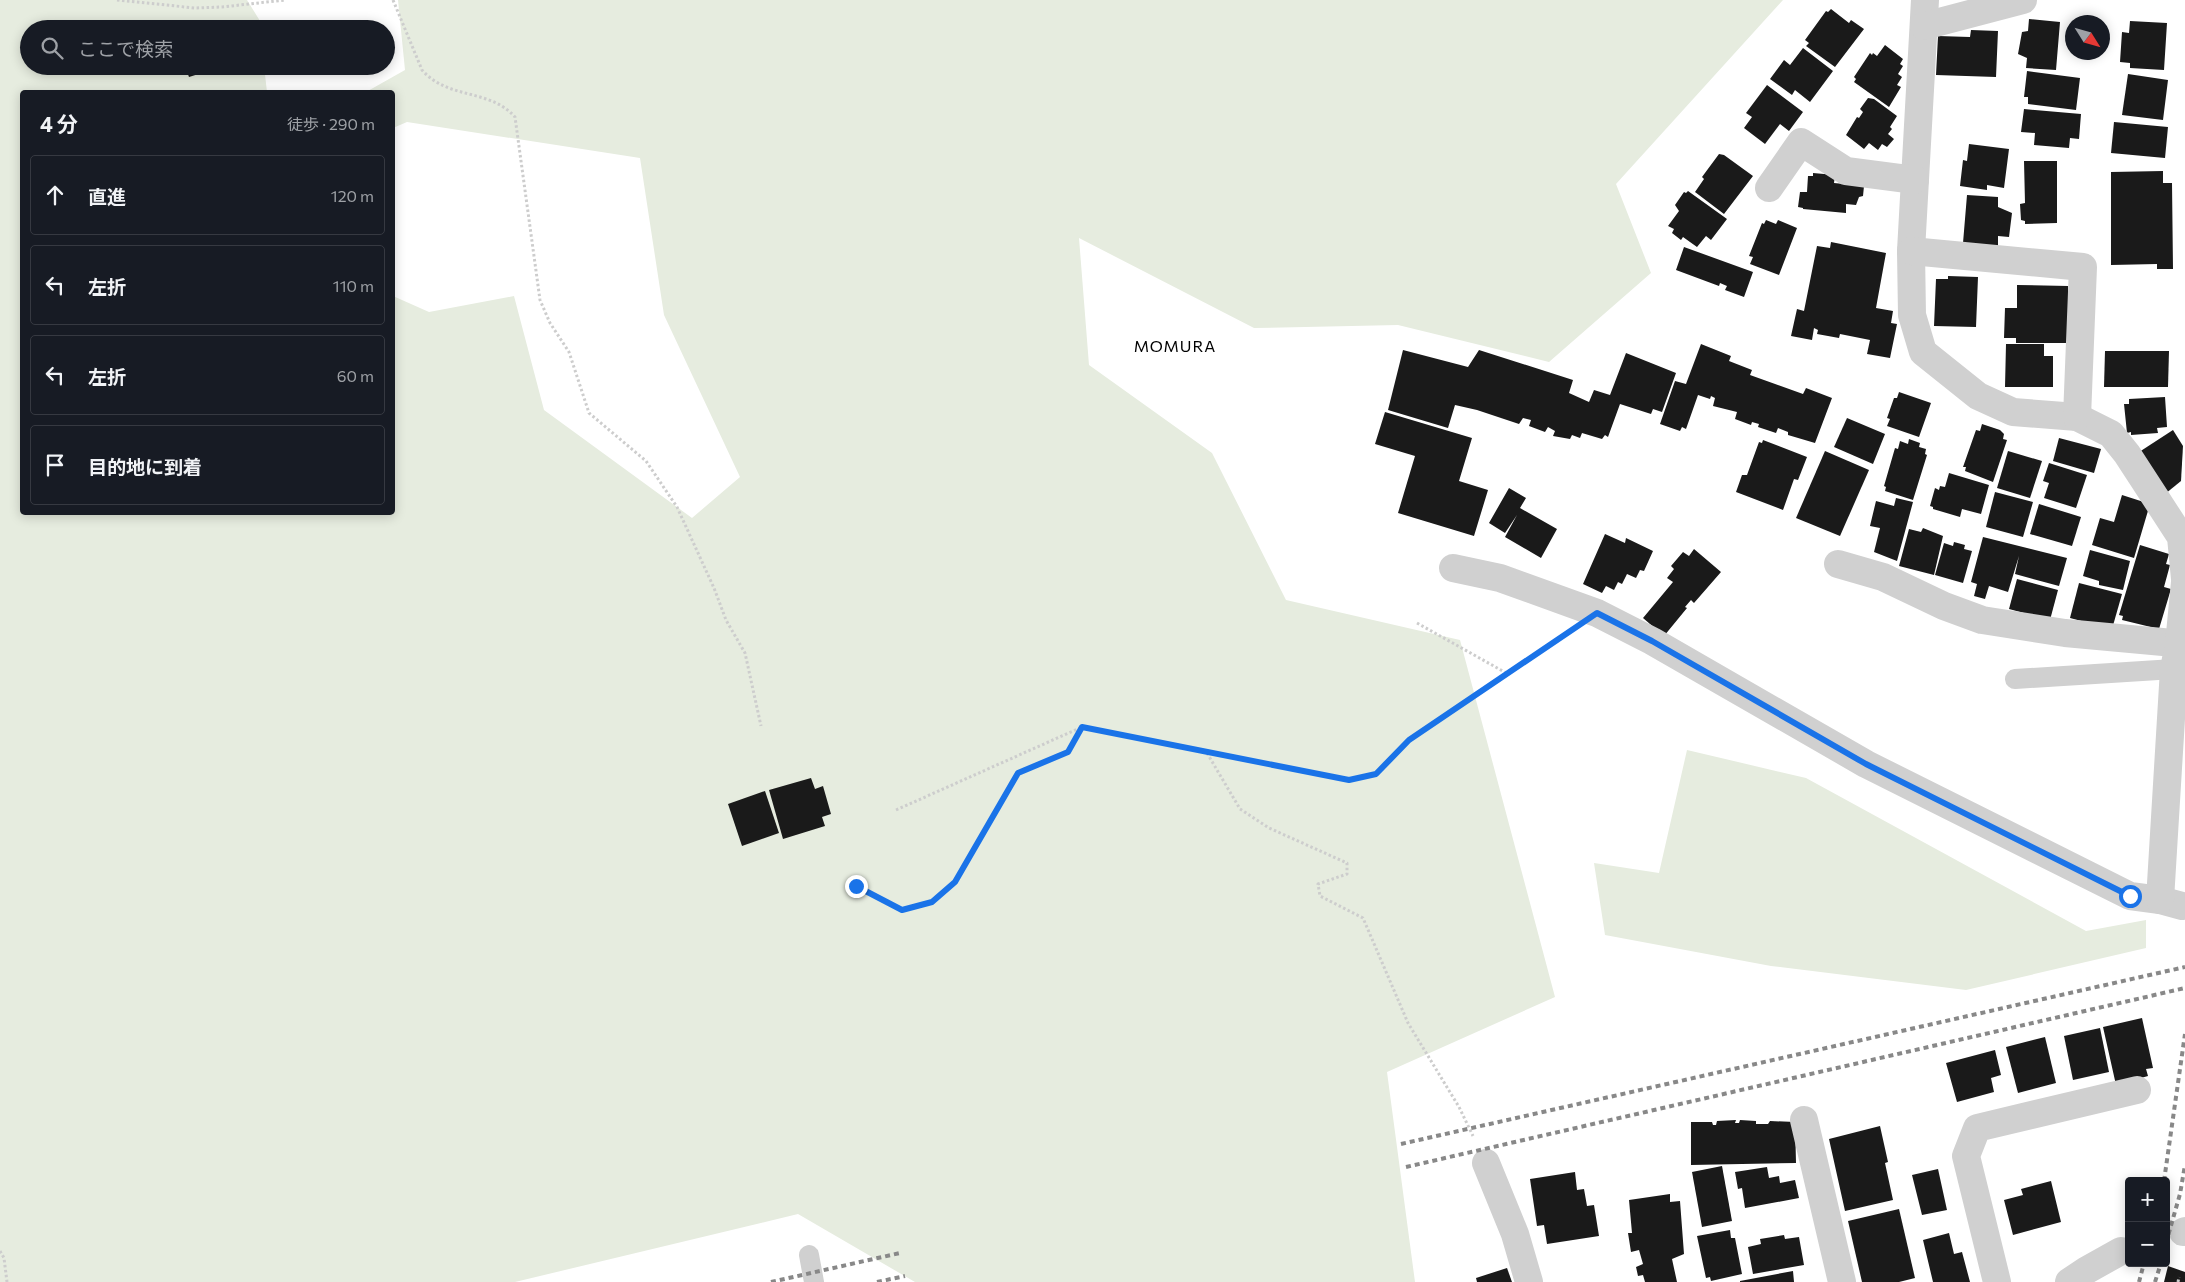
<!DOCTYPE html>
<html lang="ja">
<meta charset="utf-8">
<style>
:root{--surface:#171b24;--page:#242831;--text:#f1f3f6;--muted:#9ea1a6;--line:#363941}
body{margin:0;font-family:Commissioner,"Noto Sans JP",sans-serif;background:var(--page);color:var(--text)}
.controls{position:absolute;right:15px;bottom:15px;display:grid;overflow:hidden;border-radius:5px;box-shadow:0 2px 12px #0003}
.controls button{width:45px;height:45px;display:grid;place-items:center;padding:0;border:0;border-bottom:1px solid var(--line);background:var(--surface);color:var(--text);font:25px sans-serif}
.compass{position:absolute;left:2065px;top:15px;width:45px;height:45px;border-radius:50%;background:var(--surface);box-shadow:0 2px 12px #0003;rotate:127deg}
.stop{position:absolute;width:15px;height:15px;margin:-11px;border:4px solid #1a73e8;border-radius:50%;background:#fff}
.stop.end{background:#1a73e8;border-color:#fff;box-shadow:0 1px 5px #0008}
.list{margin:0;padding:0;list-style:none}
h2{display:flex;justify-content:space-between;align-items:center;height:65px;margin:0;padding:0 20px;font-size:21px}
h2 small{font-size:16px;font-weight:400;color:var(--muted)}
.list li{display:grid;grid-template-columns:32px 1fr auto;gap:15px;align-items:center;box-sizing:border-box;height:80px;margin:0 10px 10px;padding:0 10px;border:1px solid var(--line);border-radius:5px}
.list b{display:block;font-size:19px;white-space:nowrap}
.list em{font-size:16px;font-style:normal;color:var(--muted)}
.icon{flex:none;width:28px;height:28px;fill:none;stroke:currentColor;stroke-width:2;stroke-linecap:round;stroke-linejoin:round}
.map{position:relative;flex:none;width:2185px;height:1282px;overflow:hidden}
.search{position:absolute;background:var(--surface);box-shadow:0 2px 12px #0003;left:20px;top:20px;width:375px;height:55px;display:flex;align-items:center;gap:12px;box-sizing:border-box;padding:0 18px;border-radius:28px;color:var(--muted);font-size:19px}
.panel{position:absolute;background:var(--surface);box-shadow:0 2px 12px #0003;left:20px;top:90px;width:375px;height:425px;border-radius:5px}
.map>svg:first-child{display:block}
.green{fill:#e6ecdf}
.building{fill:#1a1a1a}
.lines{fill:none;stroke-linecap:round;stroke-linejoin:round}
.path{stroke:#cdcdcd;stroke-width:3;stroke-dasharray:2.5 2.5;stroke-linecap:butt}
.lane{stroke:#d0d0d0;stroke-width:20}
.street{stroke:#d0d0d0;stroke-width:28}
.rail{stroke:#888;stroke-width:4;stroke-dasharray:5 4;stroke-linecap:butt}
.route{stroke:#1a73e8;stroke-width:6}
.labels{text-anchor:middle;stroke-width:5;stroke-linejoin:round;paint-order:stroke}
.neighbourhood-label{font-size:16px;letter-spacing:1px;fill:#000;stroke:#fff}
</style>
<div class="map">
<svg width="2185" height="1282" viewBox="0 0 2185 1282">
<rect width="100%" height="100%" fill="#fff"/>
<g class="green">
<polygon points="0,0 247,0 260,21 261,29 29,29 29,66 264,66 267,92 22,92 22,512 392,512 393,296 429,312 514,296 544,410 692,518 740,477 664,315 640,158 407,122 393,128 392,92 366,92 405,70 398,0 1783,0 1616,184 1651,273 1549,362 1398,325 1254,328 1079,238 1089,365 1212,453 1286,600 1460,640 1555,997 1387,1072 1415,1282 915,1282 798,1214 515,1282 0,1282"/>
<polygon points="1687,750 1806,778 2086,931 2146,920 2146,948 1966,990 1771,966 1605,935 1594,863 1659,873"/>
</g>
<g class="building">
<polygon points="1831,9 1849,23 1851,20 1864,29 1835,67 1806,46 1809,43 1805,40 1826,11 1828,12"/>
<polygon points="2029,19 2060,22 2056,70 2026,68 2027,58 2018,54 2022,32 2028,31"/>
<polygon points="2130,21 2167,23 2164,70 2130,68 2130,63 2120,62 2122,32 2129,33"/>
<polygon points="1971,30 1998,31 1996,77 1936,75 1938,36 1970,37"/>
<polygon points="1885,45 1903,59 1900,64 1903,66 1898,74 1902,77 1897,85 1901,87 1889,107 1854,82 1856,79 1854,77 1870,53 1872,55 1873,53 1877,56"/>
<polygon points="1803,48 1833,71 1810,102 1795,90 1792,95 1770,79 1784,60 1790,65"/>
<polygon points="185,66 221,66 221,67 189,77"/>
<polygon points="2027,71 2080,78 2076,110 2028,104 2028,97 2024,97"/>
<polygon points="2128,74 2168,80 2163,120 2122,115"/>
<polygon points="1767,85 1803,112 1789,131 1780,124 1765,144 1744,128 1752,117 1746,113"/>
<polygon points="1868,98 1874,99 1897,116 1890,127 1892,129 1888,134 1894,139 1887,147 1882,144 1878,150 1869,143 1864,149 1846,135 1857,117 1859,118 1863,112 1860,109"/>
<polygon points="2024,109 2081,114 2079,139 2070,138 2069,148 2034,145 2035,133 2021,132"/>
<polygon points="2114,122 2168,127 2165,158 2111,153"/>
<polygon points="1969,144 2009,149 2004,188 1987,185 1987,190 1960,186 1963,160 1967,161"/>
<polygon points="1719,154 1724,155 1753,176 1724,214 1695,192 1704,179 1702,177"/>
<polygon points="2024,161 2057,161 2057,223 2025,224 2025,221 2021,220 2020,204 2025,203"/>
<polygon points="2163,171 2163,183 2172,183 2173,269 2157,269 2157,264 2111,265 2111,172"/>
<polygon points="1813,173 1835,175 1834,183 1864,186 1863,196 1859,197 1856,205 1846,204 1846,213 1803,209 1803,208 1798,207 1800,192 1807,192 1808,176 1813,176"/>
<polygon points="1688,191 1727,219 1711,240 1706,236 1697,247 1683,237 1681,240 1672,233 1674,229 1668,226 1679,211 1675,205 1684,192 1686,193"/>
<polygon points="1967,195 1998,197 1998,207 2012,213 2009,237 1998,236 1998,246 1963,243"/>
<polygon points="1766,220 1776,224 1778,220 1797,228 1779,275 1750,264 1753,257 1749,256 1762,223 1764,224"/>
<polygon points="1831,242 1886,253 1876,308 1893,311 1891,323 1897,324 1890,358 1867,354 1870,340 1840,334 1839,338 1817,334 1818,330 1814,328 1812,340 1791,336 1797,309 1804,311 1817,246 1830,248"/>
<polygon points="1684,247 1753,272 1744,297 1725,290 1727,286 1720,283 1719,286 1676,270"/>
<polygon points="1948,276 1978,277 1976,327 1934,326 1936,279 1948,279"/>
<polygon points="2017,285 2068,286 2068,343 2016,343 2016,338 2004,338 2005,308 2017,308"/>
<polygon points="1701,344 1731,356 1729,361 1752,370 1750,375 1803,394 1806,388 1832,398 1815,443 1788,435 1788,432 1778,428 1776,433 1758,427 1759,424 1752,422 1751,425 1735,419 1737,412 1713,406 1715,398 1711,396 1710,399 1698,395 1686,429 1682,427 1680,431 1660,424 1675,381 1686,384"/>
<polygon points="2006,344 2044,344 2044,356 2053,356 2053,387 2005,387"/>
<polygon points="1403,350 1468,367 1479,350 1573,380 1569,393 1589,402 1594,390 1610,395 1626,353 1676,373 1662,412 1653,409 1651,414 1620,404 1608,437 1605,435 1602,439 1582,433 1580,438 1572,435 1570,439 1553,436 1555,431 1548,427 1545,432 1529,426 1531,420 1523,418 1519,424 1477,410 1455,405 1448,428 1388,410"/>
<polygon points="2105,351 2169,351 2168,387 2104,387"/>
<polygon points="1899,392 1931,403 1919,437 1887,426 1890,419 1887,418 1894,398 1897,398"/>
<polygon points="2165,397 2167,427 2157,428 2158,433 2131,435 2131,432 2127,433 2124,404 2129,404 2129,399"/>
<polygon points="1385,412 1472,438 1459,481 1488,490 1474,536 1398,513 1415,456 1375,444"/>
<polygon points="1847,418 1885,434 1873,464 1834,447"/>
<polygon points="1982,424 2000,430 2004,434 2003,439 2007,440 1993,482 1965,471 1966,467 1963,467 1976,430 1980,431"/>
<polygon points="2173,430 2183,446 2181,481 2165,494 2133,456"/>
<polygon points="2059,438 2101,449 2094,473 2053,461"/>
<polygon points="1909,439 1920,443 1919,447 1926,449 1925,454 1927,455 1913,500 1885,491 1886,487 1884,486 1895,448 1898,449 1900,441 1908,444"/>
<polygon points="1763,440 1807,457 1798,480 1794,479 1783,510 1736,492 1742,475 1747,475 1759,442 1762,443"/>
<polygon points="1825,451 1869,470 1840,536 1796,518"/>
<polygon points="2008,451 2042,461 2030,498 1997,488"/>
<polygon points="2049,463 2087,475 2076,508 2044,498 2049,483 2043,481"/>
<polygon points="1949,473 1989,485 1981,514 1962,509 1960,517 1933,509 1933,507 1930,506 1935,488 1939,490 1940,486 1945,487"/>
<polygon points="1509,488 1526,498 1520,508 1557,529 1541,558 1505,537 1517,515 1505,533 1489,523"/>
<polygon points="1995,492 2033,502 2023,537 1986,527"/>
<polygon points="2122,495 2150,504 2134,558 2092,545 2100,518 2114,522"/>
<polygon points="1896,498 1913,502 1897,561 1874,552 1880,528 1870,526 1876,501 1894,506"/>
<polygon points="2039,504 2081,517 2072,546 2030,534"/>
<polygon points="1923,528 1943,536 1934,575 1899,566 1909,529 1921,532"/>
<polygon points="1605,534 1625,543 1626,538 1653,551 1644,571 1640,570 1636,578 1627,574 1622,584 1618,582 1614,590 1606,586 1602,593 1583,584"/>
<polygon points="1983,537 2067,558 2059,586 2015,574 2019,556 2008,592 1989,586 1985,599 1974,596 1977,584 1971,582"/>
<polygon points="1954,542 1965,545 1964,549 1972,551 1963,583 1935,575 1944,543 1953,546"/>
<polygon points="2140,545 2169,554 2166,564 2170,565 2164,587 2171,589 2159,629 2122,620 2123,616 2119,615"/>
<polygon points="1694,549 1721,572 1694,603 1691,600 1685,607 1687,608 1664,636 1643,618 1673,582 1667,578 1674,569 1671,566 1683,552 1689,556"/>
<polygon points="2090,550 2130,561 2123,590 2099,585 2099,581 2083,576"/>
<polygon points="2017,579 2058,590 2050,620 2009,609"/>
<polygon points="2079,583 2122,594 2112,629 2070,618"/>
<polygon points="811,778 815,789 823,786 831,814 822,817 825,826 783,839 769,790"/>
<polygon points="765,791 779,833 742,846 728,804"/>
<polygon points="2142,1018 2153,1068 2146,1069 2148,1076 2116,1085 2103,1027"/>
<polygon points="2100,1028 2109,1072 2073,1080 2064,1036"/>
<polygon points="2045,1037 2056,1083 2018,1093 2006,1047"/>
<polygon points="1995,1050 2001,1075 1991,1078 1994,1092 1957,1102 1946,1063"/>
<polygon points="1736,1120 1735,1123 1739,1123 1740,1120 1756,1121 1756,1124 1768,1124 1770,1121 1795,1122 1796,1163 1691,1165 1691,1122 1712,1122 1713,1125 1716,1125 1717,1121"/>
<polygon points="1880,1126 1888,1162 1885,1163 1893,1200 1845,1211 1829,1139"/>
<polygon points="1722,1166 1732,1221 1702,1227 1692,1172"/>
<polygon points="1767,1167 1769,1178 1779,1176 1780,1183 1795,1180 1799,1198 1745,1208 1742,1188 1738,1189 1735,1172"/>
<polygon points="1938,1169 1947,1210 1922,1215 1912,1175"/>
<polygon points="1575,1172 1577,1190 1584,1189 1587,1206 1594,1205 1599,1236 1547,1244 1544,1225 1537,1226 1530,1179"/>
<polygon points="2051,1181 2061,1222 2013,1235 2004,1200 2023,1195 2021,1189"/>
<polygon points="1670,1194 1670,1202 1680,1201 1684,1254 1672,1259 1677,1282 1645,1282 1643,1275 1638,1276 1636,1267 1643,1264 1639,1250 1631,1252 1628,1233 1632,1233 1629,1200"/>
<polygon points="1899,1209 1915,1278 1899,1282 1862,1282 1848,1221"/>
<polygon points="1730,1230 1731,1238 1735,1238 1742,1274 1711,1281 1710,1277 1706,1278 1697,1236"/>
<polygon points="1949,1233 1954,1254 1962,1252 1970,1282 1933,1282 1923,1240"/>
<polygon points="1784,1235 1785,1239 1799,1237 1804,1265 1753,1274 1748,1247 1761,1244 1760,1239"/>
<polygon points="2168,1266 2185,1272 2185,1282 2164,1282"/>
<polygon points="1507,1268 1512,1282 1477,1282 1476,1278"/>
<polygon points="1793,1271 1794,1282 1740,1282 1740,1281"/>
</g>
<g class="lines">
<g class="path">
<polyline points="117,0 195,8 222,7 285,0"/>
<path d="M 393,0 L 422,70 C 448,100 489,88 515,117 L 540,300 L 550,323 L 569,352 L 589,413 L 646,461 L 677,507 L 714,588 L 726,620 L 745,653 L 761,726"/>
<polyline points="1417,623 1508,674"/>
<polyline points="1207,753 1240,809 1269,828 1347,863 1347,874 1318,884 1320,896 1363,918 1408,1023 1459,1107 1473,1136"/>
<polyline points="896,810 1082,727 1349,780 1376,774 1409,740 1564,636"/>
<polyline points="856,886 903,910 932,902 955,882 1018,773 1068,752 1082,728"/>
<polyline points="0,1251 4,1258 7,1282"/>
<polyline points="2178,1282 2179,1277"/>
</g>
<g class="lane">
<polyline points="2015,679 2174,669"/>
<polyline points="809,1255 814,1282"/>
</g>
<g class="street">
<polyline points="1925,0 1911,251 1912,315 1923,352 1978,396 2013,412 2077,417 2111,434 2127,454 2181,537 2185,579"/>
<polyline points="1924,26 2023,0"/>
<polyline points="1769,188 1801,142 1846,171 1915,180"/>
<polyline points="1911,251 2083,267 2077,417"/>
<polyline points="1838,564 1883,577 1944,606 1982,620 2065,633 2185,644"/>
<polyline points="1453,568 1500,578 1597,613 1652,641 1866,764 2130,896 2160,900 2182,906"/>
<polyline points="2160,900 2174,669 2179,644 2185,582"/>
<polyline points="1804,1120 1842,1282"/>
<polyline points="1486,1163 1515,1234 1529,1282"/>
<polyline points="2183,1232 2185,1231"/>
<polyline points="1997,1282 1966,1156 1977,1128 2137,1090"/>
<polyline points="2069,1282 2087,1270 2121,1251"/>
</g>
<g class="rail">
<polyline points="1401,1144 2185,967"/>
<polyline points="1406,1167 2185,988"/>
<polyline points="2164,1181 2185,1034"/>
<polyline points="2166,1243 2180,1194 2185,1165"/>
<polyline points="771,1282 900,1253"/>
<polyline points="877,1282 905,1276"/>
<polyline points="2139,1282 2144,1263"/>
<polyline points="2155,1282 2161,1263"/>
</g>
</g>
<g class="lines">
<polyline class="route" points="856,886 902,910 932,902 955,882 1018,773 1068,752 1082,727 1349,780 1376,774 1409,740 1597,613 1652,641 1866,764 2130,896"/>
</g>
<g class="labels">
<g class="neighbourhood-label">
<text x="1175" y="352">MOMURA</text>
</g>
</g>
</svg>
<div class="controls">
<button>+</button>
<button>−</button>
</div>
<svg class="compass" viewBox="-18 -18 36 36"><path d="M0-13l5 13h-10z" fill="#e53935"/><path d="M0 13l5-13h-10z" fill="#9ea1a6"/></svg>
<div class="stop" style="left:2130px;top:896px"></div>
<div class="stop end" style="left:856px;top:886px"></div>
<div class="search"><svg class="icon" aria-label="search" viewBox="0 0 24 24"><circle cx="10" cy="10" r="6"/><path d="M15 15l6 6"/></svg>ここで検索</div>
<section class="panel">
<h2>4 分<small>徒歩 · 290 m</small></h2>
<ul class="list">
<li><svg class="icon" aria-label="ahead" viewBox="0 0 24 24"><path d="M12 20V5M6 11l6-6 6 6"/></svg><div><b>直進</b></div><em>120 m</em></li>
<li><svg class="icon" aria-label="left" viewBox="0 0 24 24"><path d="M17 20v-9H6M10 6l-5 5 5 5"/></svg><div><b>左折</b></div><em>110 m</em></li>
<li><svg class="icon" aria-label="left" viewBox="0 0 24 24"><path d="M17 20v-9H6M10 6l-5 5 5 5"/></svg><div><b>左折</b></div><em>60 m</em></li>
<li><svg class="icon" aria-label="arrive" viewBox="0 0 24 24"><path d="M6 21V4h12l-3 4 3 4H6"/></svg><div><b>目的地に到着</b></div></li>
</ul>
</section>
</div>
